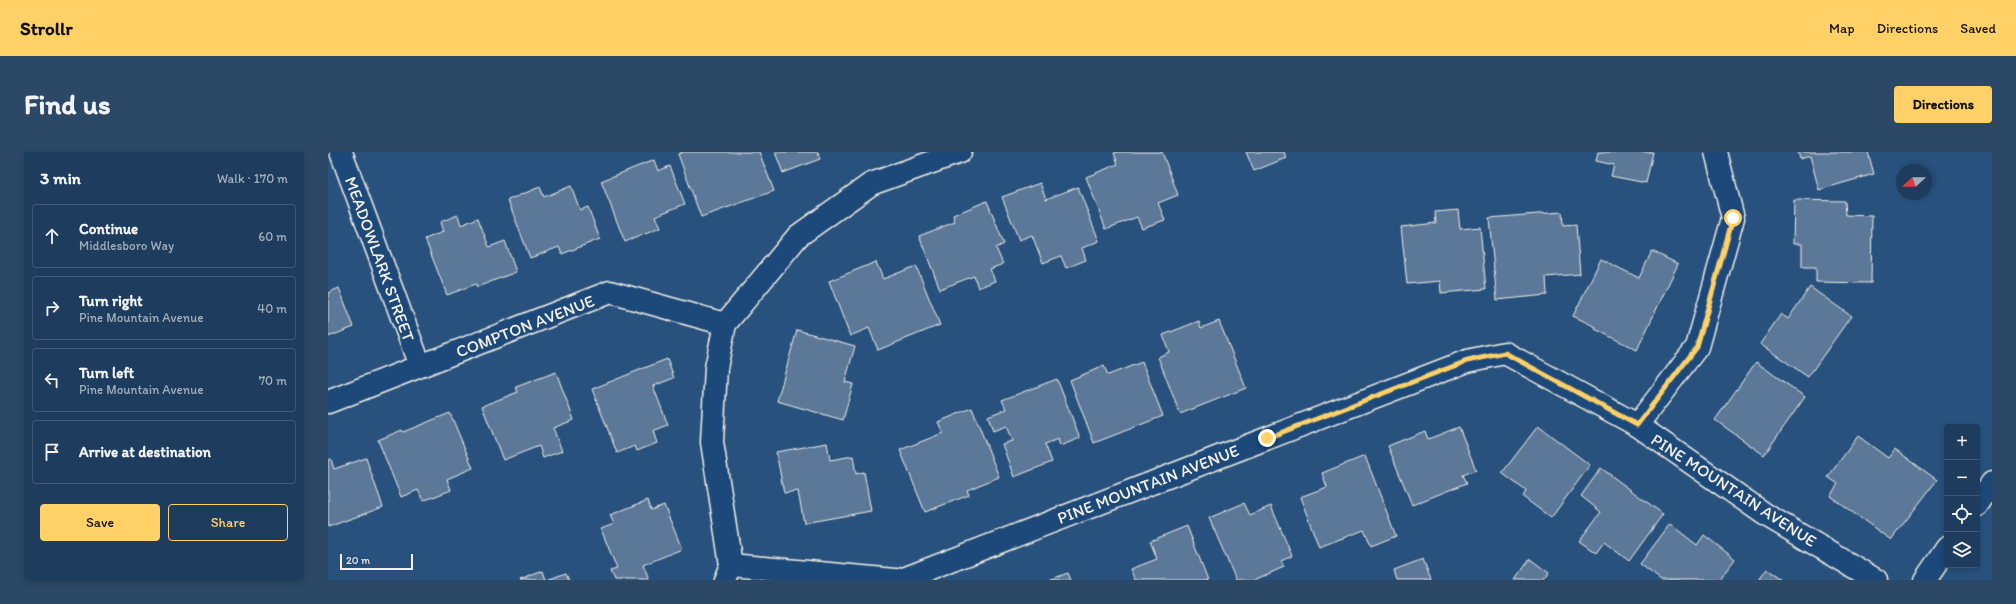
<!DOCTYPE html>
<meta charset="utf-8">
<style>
:root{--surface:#1e3d5e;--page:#2b4867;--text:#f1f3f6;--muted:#a1aebc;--line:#3c5673;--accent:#ffd166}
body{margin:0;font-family:Itim,sans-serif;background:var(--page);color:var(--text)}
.controls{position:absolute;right:12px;bottom:12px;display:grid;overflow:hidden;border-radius:4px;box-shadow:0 2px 6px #0003}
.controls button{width:36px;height:36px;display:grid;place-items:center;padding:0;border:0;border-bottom:1px solid var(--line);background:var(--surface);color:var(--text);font:20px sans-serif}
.compass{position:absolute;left:1568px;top:12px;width:36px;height:36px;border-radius:50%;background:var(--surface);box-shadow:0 2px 6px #0003;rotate:249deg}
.scale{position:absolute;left:12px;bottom:10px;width:73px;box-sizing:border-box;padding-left:4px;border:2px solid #f4f1e8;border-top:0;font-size:11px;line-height:14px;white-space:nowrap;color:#f4f1e8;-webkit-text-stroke:3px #1f4a7a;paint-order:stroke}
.stop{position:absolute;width:12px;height:12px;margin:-9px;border:3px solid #ffd166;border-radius:50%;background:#fff}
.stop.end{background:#ffd166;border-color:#fff;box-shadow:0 1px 4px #0008}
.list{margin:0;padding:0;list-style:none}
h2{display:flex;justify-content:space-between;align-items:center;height:52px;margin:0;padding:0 16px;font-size:17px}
h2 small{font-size:13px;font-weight:400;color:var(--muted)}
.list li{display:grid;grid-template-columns:26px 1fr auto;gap:12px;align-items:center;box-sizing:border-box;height:64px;margin:0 8px 8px;padding:0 8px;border:1px solid var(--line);border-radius:4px}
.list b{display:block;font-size:15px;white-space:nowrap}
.list p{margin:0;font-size:13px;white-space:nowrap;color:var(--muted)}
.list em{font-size:13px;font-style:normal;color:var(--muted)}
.actions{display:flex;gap:8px;padding:12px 16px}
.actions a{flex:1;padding:9px 0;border:1px solid var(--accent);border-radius:4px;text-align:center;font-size:14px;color:var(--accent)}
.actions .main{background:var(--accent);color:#111}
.icon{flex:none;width:22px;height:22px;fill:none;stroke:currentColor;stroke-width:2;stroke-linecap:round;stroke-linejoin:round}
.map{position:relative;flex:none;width:1664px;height:428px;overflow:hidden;border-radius:4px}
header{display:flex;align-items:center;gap:24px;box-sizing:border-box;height:56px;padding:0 20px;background:var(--accent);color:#111}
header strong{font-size:19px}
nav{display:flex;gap:22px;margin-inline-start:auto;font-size:14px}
.intro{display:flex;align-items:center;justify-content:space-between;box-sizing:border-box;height:96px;padding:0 24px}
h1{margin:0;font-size:28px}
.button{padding:10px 18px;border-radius:4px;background:var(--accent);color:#111;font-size:14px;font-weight:700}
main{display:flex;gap:24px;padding:0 24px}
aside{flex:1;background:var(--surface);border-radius:4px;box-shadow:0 2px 6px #0003}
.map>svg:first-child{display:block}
.building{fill:#5b7899;stroke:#f4f1e8}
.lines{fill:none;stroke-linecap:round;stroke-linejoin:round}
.minor-casing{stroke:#f4f1e8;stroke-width:25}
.minor{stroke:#1f4a7a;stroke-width:22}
.route{stroke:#ffd166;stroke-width:5}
.labels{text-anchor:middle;stroke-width:3;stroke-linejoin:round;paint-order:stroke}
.street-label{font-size:17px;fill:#f4f1e8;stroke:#1f4a7a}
</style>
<header>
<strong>Strollr</strong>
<nav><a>Map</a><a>Directions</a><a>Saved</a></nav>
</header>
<div class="intro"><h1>Find us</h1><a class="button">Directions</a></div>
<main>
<aside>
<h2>3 min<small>Walk · 170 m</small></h2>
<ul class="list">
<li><svg class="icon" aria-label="ahead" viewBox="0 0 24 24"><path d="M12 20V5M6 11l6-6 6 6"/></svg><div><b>Continue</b><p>Middlesboro Way</p></div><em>60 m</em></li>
<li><svg class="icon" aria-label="right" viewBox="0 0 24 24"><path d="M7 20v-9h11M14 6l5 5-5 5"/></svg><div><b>Turn right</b><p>Pine Mountain Avenue</p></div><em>40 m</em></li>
<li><svg class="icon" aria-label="left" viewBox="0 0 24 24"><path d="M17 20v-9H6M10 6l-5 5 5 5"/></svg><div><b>Turn left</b><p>Pine Mountain Avenue</p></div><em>70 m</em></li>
<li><svg class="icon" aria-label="arrive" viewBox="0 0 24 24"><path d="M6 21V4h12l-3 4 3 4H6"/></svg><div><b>Arrive at destination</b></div></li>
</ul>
<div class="actions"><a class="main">Save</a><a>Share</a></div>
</aside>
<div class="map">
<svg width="1664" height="428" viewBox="0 0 1664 428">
<rect width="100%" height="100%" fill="#28517e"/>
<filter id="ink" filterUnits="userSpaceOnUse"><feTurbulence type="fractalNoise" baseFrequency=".025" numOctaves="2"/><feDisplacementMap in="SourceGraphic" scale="8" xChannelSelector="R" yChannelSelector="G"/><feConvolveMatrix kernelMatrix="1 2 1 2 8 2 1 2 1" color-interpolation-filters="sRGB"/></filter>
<g filter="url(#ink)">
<g class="building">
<polygon points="355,0 431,0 446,39 373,65 350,2"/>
<polygon points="447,0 490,0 492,7 455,21"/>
<polygon points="789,0 834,0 850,43 830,51 837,68 814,76 809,65 778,77 758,25 790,12 786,1"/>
<polygon points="918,0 956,0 958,6 926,19"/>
<polygon points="1270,0 1325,0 1318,31 1283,24 1286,13 1268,9"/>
<polygon points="1470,0 1540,0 1546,22 1491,38 1482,4 1472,7"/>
<polygon points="326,8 330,19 342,14 357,52 327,64 332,76 297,90 273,29"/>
<polygon points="712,31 718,47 750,35 771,89 754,96 758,108 738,116 733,104 715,111 704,83 691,88 674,45"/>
<polygon points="243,34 252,58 260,55 272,87 234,102 231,95 202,106 180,48 212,35 216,45"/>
<polygon points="1466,48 1517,49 1518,63 1544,64 1543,131 1488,130 1488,115 1474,115 1474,92 1465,92"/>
<polygon points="659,49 676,92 668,96 675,112 662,117 667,129 650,136 646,124 612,137 591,84 627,70 625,63"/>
<polygon points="1130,58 1132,77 1152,75 1158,137 1113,141 1112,129 1079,132 1073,75 1108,71 1107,60"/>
<polygon points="1234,60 1235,74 1248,73 1252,122 1218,125 1219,143 1169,148 1161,66"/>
<polygon points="130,63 133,73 150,66 161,95 177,89 188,120 149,135 148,132 119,143 97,87 115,80 112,70"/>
<polygon points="1324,99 1350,112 1309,198 1267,177 1268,175 1245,164 1273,107 1311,126"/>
<polygon points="548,110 555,127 588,114 612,173 550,198 541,176 522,184 501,129"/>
<polygon points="1482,135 1523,164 1480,225 1432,192 1453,162 1460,167"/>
<polygon points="11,136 26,175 0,185 0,141"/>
<polygon points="871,169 873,176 891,169 918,236 852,262 830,205 841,200 835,183"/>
<polygon points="469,178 527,194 517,230 525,232 515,268 449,249"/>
<polygon points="339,207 346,226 325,234 340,273 325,279 329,291 309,299 307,294 289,301 264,237"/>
<polygon points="814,210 835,264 766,291 742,228 776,214 780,223"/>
<polygon points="1428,210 1477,245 1436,303 1387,268"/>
<polygon points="228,220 246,268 225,276 234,299 215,306 211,294 175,308 154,254 190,240 188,235"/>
<polygon points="729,227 752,286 732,294 730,287 717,292 724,310 686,325 674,292 684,289 678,274 665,279 660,264 678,257 674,248"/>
<polygon points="644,256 671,325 639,338 641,343 597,360 572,298 615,281 610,270"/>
<polygon points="122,261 145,316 119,327 123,338 95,349 90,338 73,345 50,288 74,278 75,280"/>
<polygon points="1210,274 1262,313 1223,366 1195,345 1198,339 1174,321"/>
<polygon points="1131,275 1148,318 1135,323 1139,331 1084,353 1060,294 1097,279 1100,287"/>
<polygon points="1530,284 1560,306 1567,297 1609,328 1563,388 1502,344 1510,332 1500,325"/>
<polygon points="499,291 502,308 525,304 528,322 536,320 543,359 476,371 470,339 456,341 448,300"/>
<polygon points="1037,304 1068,384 1043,394 1036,378 991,395 972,345 999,335 994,321"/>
<polygon points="38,306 55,355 0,375 0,308 3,307 6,317"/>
<polygon points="1273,316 1335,362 1301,409 1276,390 1268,401 1251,389 1273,360 1253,344"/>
<polygon points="320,348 323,358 336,353 354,397 315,413 321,428 286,428 282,419 289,417 273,377 286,372 282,363"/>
<polygon points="916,351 922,363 943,354 964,404 953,409 956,415 926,428 908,428 881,366"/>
<polygon points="1342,372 1369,393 1376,383 1407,407 1391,428 1333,428 1312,412"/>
<polygon points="859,374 880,428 808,428 803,417 829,407 822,389"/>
<polygon points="1095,407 1103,428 1069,428 1066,418"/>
<polygon points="1202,407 1221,421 1216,428 1187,428"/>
<polygon points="1439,417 1455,428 1431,428"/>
<polygon points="215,419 218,428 192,428"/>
<polygon points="238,421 241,428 219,428"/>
<polygon points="740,421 743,428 721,428"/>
</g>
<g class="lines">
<defs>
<g id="minor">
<polyline points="13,0 92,214"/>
<polyline points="0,250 282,140 397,172"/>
<polyline points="1309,273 1369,195 1405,66 1388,0"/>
<polyline points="1649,353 1664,331"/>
<polyline points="403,413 567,428"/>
<polyline points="397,428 403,413 384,290 388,216 397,172 470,84 543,32 632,0"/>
<polyline points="573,428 1139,209 1177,201 1309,273 1438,363 1548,428"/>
<polyline points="1597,428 1619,396"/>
</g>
</defs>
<use href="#minor" class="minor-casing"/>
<use href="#minor" class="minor"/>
</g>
</g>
<g class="lines" filter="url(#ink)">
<polyline class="route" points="939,286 1139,209 1177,201 1309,273 1369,195 1405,66"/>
</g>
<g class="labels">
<g class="street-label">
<text transform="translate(52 107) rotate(70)" y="6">MEADOWLARK STREET</text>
<text transform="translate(197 174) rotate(-21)" y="6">COMPTON AVENUE</text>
<text transform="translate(820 332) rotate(-21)" y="6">PINE MOUNTAIN AVENUE</text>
<text transform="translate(1406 338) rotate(33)" y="6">PINE MOUNTAIN AVENUE</text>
</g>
</g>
</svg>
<div class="controls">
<button>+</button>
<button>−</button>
<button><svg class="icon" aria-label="locate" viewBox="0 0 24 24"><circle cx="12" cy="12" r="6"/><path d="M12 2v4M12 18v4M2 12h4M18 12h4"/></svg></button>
<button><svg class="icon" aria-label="layers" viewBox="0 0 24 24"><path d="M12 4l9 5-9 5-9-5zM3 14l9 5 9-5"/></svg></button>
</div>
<svg class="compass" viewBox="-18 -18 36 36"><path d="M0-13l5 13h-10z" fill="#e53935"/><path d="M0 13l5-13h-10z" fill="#a1aebc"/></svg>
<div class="scale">20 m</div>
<div class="stop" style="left:1405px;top:66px"></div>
<div class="stop end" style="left:939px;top:286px"></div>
</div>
</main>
